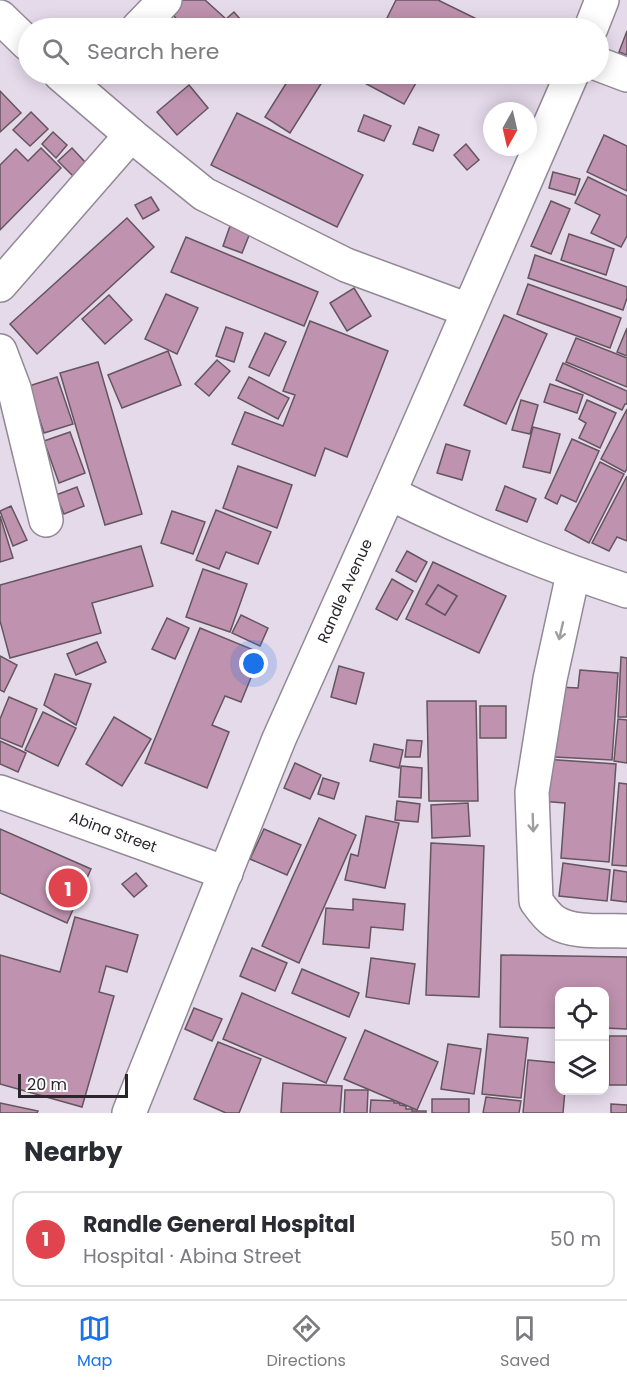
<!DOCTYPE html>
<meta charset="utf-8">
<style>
:root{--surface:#fff;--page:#f2f2f3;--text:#2b2b33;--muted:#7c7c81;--line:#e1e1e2;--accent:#1a73e8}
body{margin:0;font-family:Poppins,sans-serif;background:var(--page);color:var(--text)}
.controls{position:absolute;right:18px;bottom:18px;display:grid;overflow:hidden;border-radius:12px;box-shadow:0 3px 15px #0003}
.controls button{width:54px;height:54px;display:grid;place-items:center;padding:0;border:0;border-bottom:2px solid var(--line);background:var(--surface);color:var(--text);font:30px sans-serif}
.compass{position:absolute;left:483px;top:102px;width:54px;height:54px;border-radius:50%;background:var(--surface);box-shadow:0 3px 15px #0003;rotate:188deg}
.scale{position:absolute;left:18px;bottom:15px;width:110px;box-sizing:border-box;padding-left:6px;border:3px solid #2a262c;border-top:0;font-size:16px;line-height:21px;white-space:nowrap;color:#2a262c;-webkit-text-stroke:4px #fff;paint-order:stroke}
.you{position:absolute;left:254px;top:664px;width:21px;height:21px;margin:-15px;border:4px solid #fff;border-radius:50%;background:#1a73e8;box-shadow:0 0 0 9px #1a73e833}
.badge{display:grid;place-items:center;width:39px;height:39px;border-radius:50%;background:var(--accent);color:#fff;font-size:20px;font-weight:700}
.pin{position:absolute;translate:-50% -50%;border:3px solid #fff;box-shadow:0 2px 6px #0006}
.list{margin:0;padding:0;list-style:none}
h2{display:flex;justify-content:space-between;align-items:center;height:78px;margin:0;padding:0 24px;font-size:26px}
h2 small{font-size:20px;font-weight:400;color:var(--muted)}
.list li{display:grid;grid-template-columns:39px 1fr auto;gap:18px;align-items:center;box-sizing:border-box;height:96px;margin:0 12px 12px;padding:0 12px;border:2px solid var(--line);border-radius:12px}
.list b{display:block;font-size:22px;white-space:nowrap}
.list p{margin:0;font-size:20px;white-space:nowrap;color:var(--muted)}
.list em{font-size:20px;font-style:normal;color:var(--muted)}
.icon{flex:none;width:33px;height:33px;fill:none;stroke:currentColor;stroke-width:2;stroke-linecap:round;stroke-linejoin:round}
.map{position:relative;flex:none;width:627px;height:1113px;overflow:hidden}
.search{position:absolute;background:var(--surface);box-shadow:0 3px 15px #0003;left:18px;right:18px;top:18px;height:66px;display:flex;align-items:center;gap:15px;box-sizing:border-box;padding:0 21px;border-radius:33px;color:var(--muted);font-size:22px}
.sheet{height:186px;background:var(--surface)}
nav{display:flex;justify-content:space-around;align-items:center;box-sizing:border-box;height:84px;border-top:2px solid var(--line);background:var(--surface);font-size:16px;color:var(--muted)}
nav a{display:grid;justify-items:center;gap:3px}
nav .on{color:var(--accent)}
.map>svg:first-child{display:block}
.building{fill:#bf92af;stroke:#64555f;stroke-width:1.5;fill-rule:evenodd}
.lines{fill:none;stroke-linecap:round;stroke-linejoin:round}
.minor-casing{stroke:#928896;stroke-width:36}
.tertiary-casing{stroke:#928896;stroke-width:36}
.minor{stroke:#fff;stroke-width:33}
.tertiary{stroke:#fff;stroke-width:33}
.oneway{stroke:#9f9da0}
.labels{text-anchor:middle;stroke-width:6;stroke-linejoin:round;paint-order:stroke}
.street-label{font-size:15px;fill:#2a262c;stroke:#fff}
</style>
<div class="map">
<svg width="627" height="1113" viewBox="0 0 627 1113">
<rect width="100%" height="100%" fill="#e5daea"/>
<g class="building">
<polygon points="179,0 205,0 226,19 234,12 248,28 184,28 169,10"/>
<polygon points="396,0 438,0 495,28 382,28"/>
<polygon points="627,31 627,55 619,52"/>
<polygon points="292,74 315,74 324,79 290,133 265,117"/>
<polygon points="360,74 421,74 404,104 357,79"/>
<polygon points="189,85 208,108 177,135 157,112"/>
<polygon points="0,91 21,113 0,132"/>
<polygon points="31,112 48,129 30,146 13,130"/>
<polygon points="237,113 363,175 337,227 211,165"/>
<polygon points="364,115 391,126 384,141 358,131"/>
<polygon points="419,127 439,135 433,151 413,144"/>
<polygon points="53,132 67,145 56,158 42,144"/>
<polygon points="604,135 627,146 627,191 587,172"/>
<polygon points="466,144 479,160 467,170 454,155"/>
<polygon points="41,148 61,168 0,230 0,165 16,149 28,161"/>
<polygon points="72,148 86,163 73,176 58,161"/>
<polygon points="553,172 580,179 575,195 549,188"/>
<polygon points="588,177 627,196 627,236 621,247 591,233 600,215 575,203"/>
<polygon points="151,197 159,210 143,219 135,205"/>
<polygon points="551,201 570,209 551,254 531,246"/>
<polygon points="127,218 154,247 37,354 10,324"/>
<polygon points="230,226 250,233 242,253 223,246"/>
<polygon points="569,234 614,249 606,275 561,260"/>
<polygon points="186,237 318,292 304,326 171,272"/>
<polygon points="535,255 627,287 627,298 623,310 528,278"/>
<polygon points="528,284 621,318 610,348 517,314"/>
<polygon points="354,288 371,316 347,331 330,303"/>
<polygon points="166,294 198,308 177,354 145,339"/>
<polygon points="109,295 132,320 105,344 82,319"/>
<polygon points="504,315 547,334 506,424 464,405"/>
<polygon points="310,321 388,351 347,457 325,448 315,476 232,444 245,412 283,426 295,395 283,391"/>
<polygon points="226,327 243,333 234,362 216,356"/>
<polygon points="627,328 627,356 617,352"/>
<polygon points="265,333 286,342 269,376 249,367"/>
<polygon points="576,338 627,358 627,387 566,362"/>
<polygon points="168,351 181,385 122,408 108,375"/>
<polygon points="217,360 230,371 209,396 195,384"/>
<polygon points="98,362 142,514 105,525 60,373"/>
<polygon points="563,363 627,391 627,404 625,404 622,410 556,380"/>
<polygon points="57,377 73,424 44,433 29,386"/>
<polygon points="249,377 289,398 278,419 238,398"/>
<polygon points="550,384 583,395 577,413 544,402"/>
<polygon points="521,400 538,405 530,434 512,430"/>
<polygon points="587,400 616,413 600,448 579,438 586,423 579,419"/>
<polygon points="627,409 627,469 625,472 601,459"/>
<polygon points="533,427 560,434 550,473 523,467"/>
<polygon points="70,432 85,473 59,483 44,441"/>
<polygon points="572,439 599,451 576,502 561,495 557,504 545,498"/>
<polygon points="446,444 470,451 462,480 437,473"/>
<polygon points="600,462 624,474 589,543 565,530"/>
<polygon points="238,466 292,485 277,528 223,508"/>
<polygon points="627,476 627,541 617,537 609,551 592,543"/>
<polygon points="505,486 536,499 527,522 496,510"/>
<polygon points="77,487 84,506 64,514 56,495"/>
<polygon points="11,506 27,540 13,546 0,511"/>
<polygon points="216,510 271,532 258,564 226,552 219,569 196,560"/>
<polygon points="172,511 205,522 193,554 161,543"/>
<polygon points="0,516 13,558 0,562"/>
<polygon points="141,546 153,586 92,603 101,633 10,658 0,621 0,585"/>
<polygon points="407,551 427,562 416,582 396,571"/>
<path d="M 433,562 L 506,596 L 479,653 L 406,619 ZM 438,585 L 457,596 L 445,615 L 426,604 Z"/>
<polygon points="203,569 247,584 230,632 186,617"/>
<polygon points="392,579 413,591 397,620 376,609"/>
<polygon points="438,585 457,596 445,615 426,604"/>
<polygon points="241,615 268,628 260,646 232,633"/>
<polygon points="167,618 189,628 175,659 152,649"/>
<polygon points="200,628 261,653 241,702 225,696 212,725 229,732 207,788 145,763"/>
<polygon points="97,642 106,662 76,675 67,654"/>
<polygon points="0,656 17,665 4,692 0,690"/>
<polygon points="621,657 627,658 627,717 618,717"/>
<polygon points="339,666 364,673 356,704 331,697"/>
<polygon points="580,670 618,673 612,760 555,757 559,687 578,688"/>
<polygon points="55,674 91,684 76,725 44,705"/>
<polygon points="9,697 37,709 22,747 0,738 0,719"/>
<polygon points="427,701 476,701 478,801 429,801"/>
<rect x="480" y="706" width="26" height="32"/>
<polygon points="43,712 76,728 58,766 25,750"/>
<polygon points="114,717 151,739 122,786 86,764"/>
<polygon points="618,719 627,720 627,763 614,761"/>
<polygon points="407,740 422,741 420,757 405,757"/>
<polygon points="0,741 26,753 18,772 0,764"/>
<polygon points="374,744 403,750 399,768 370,761"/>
<polygon points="544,759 616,764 609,862 561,858 565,803 540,801"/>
<polygon points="295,763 321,775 310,799 284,788"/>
<polygon points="401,766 422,768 421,798 399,797"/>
<polygon points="323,778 339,783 334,799 318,794"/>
<polygon points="619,783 627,784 627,866 612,865"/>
<polygon points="397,801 420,804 418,822 395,820"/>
<polygon points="468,803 470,836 432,838 431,805"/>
<polygon points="366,816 399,823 385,888 345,880 351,854 358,856"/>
<polygon points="319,818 356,835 299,963 262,946"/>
<polygon points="0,829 91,869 67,923 0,893"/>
<polygon points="264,829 301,845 287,875 250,859"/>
<polygon points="431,843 484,846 479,997 426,995"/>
<polygon points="563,863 610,870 607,901 559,896"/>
<polygon points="614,870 627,872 627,902 611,900"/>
<polygon points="136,873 147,886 134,897 122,884"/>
<polygon points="353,899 405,904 403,930 371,927 369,948 323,944 326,908 353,910"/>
<polygon points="75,917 138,935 127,972 106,966 99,992 114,996 82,1107 0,1084 0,955 60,972"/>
<polygon points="252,948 287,963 275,991 240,976"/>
<polygon points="501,955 627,957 627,1029 604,1028 604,992 560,992 560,1028 500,1027"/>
<polygon points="371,958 415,964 409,1004 366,997"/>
<polygon points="302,969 359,993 349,1017 292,993"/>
<polygon points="242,993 346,1038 326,1083 223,1039"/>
<polygon points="194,1008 222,1019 212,1041 185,1029"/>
<polygon points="365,1030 438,1062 417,1110 344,1079"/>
<polygon points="488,1034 528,1038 521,1098 482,1094"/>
<rect x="609" y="1036" width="18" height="49"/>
<polygon points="218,1042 261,1059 239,1113 226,1113 194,1099"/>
<polygon points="448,1044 481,1049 474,1094 441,1089"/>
<polygon points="528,1060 560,1063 560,1090 565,1090 563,1113 523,1113"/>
<polygon points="283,1083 342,1086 340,1113 281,1113"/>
<polygon points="345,1090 368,1090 367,1113 344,1113"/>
<polygon points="486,1097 521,1101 519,1113 483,1113"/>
<rect x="432" y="1099" width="37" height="14"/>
<polygon points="371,1100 394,1101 394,1103 399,1103 400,1105 406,1106 406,1109 413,1109 412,1111 426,1111 426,1113 370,1113"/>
<polygon points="0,1103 38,1111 37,1113 0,1113"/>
<polygon points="611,1104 627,1105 627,1113 611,1113"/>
</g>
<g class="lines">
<defs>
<g id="minor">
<polyline points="0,17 28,44"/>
<polyline points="138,28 165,0"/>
<polyline points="598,64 627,75"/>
<polyline points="60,74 131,135 204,194 346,265 468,310"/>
<polyline points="0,285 131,135"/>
<polyline points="0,351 14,388 46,520"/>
<path d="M 389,493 C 466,531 545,564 627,591"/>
<path d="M 573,574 L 550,679 L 532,792 L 536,901 C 541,908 547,917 555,922 C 574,934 605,930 627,931"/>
<polyline points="0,792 226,873"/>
</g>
<g id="tertiary">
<polyline points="591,28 602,0"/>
<polyline points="129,1113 279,739 389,493 572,74"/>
</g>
</defs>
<use href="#minor" class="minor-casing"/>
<use href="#tertiary" class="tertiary-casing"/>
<use href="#minor" class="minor"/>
<use href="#tertiary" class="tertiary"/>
</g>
<defs><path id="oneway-shaft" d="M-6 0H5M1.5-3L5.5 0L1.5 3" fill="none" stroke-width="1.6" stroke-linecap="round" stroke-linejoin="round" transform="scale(1.5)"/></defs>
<g class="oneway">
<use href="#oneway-shaft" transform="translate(561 631) rotate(103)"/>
<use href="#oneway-shaft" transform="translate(533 823) rotate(88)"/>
</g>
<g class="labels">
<g class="street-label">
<text transform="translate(345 591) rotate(-66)" y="5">Randle Avenue</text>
<text transform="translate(113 832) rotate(20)" y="5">Abina Street</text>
</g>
</g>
</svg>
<div class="controls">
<button><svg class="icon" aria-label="locate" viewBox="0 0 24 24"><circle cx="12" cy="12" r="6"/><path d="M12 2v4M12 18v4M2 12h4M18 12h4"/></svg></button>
<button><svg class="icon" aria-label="layers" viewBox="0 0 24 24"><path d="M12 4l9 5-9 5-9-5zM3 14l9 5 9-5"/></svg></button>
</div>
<svg class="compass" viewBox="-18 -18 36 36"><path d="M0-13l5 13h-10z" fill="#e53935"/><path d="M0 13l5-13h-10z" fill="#7c7c81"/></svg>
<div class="scale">20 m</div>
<div class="you"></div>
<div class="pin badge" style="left:68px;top:888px;background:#e0444e">1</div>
<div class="search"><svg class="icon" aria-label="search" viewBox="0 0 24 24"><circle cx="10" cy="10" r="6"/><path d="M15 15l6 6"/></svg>Search here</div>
</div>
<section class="sheet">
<h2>Nearby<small></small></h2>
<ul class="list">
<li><span class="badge" style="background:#e0444e">1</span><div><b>Randle General Hospital</b><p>Hospital · Abina Street</p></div><em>50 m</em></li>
</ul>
</section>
<nav>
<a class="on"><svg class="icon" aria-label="map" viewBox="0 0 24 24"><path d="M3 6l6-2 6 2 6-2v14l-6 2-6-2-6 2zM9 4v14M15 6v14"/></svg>Map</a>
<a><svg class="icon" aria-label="directions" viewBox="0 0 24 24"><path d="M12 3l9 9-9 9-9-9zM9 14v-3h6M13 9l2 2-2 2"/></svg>Directions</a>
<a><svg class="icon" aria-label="saved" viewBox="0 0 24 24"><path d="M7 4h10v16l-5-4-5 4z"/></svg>Saved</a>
</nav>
